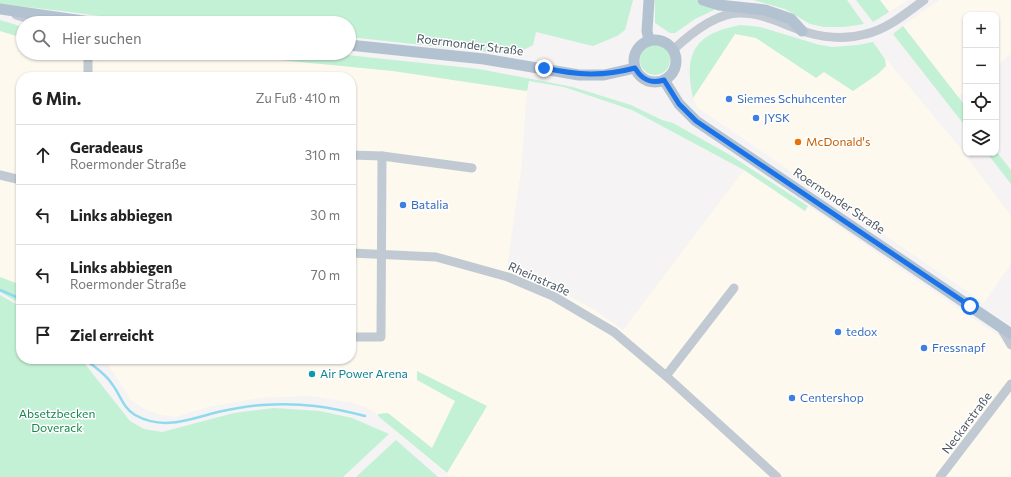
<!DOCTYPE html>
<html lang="de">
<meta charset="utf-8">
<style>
:root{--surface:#fff;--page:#f6f6f6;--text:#222;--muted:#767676;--line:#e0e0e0}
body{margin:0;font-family:Commissioner,sans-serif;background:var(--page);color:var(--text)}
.controls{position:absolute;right:12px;top:12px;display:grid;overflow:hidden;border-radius:8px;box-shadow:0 1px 3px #0004}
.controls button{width:36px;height:36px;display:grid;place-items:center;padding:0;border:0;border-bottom:1px solid var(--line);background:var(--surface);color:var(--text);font:20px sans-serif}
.stop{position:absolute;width:12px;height:12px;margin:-9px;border:3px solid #1a73e8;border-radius:50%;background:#fff}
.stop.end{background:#1a73e8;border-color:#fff;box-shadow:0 1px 4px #0008}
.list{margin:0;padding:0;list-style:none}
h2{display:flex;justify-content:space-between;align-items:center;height:52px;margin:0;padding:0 16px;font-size:17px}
h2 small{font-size:13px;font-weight:400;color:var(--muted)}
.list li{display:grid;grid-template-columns:26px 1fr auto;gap:12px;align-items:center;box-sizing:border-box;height:60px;padding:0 16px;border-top:1px solid var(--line)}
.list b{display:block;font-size:15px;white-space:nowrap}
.list p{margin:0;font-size:13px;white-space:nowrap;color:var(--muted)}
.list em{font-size:13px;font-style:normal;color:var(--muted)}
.icon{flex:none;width:22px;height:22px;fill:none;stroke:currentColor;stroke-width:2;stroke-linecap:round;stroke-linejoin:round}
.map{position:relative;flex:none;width:1011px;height:477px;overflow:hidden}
.search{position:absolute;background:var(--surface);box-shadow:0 1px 3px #0004;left:16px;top:16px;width:340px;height:44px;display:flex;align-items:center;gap:10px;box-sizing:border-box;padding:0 14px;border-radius:22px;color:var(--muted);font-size:15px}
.panel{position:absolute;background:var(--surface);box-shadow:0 1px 3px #0004;left:16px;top:72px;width:340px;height:292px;border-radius:16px}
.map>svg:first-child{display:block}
.commercial{fill:#fdf9ef}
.green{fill:#c3f1d5}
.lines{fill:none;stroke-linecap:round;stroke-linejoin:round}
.stream{stroke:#90daee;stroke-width:2.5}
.minor{stroke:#c1cad2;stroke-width:9}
.major{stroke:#b3c2d1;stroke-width:11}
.route{stroke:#1a73e8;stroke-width:5}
.shop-dot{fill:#3f7fe0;stroke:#fff;stroke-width:1.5}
.food-dot{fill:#e8710a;stroke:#fff;stroke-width:1.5}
.culture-dot{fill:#0f9aa8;stroke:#fff;stroke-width:1.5}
.labels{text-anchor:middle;stroke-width:3;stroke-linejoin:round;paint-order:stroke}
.street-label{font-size:12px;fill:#4a5661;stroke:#fff}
.shop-label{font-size:12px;fill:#366cbe;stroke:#fff;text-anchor:start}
.food-label{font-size:12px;fill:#c56008;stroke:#fff;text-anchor:start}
.culture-label{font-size:12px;fill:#0d838f;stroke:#fff;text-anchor:start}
.park-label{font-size:12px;fill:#17864f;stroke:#fff}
</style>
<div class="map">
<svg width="1011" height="477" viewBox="0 0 1011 477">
<rect width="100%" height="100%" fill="#f5f3f3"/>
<g class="commercial">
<polygon points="880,0 908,0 889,12"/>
<polygon points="939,0 1011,0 1011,54 996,66 996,15 966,15 966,91 958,97 903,26"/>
<polygon points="0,31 23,38 23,53 79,53 101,61 103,53 206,53 393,71 527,91 521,170 507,268 546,284 595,310 623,330 744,170 804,211 808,206 1011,344 1011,477 450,477 371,410 354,403 310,396 259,398 208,407 176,417 161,415 146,410 131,400 108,364 99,359 351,359 351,77 21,77 21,285 0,277"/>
<polygon points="748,32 807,58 877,48 957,144 1011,216 1011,263 984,303 698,108 693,98 735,34"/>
</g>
<g class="green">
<path d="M 0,0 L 633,0 L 625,30 L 617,36 L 593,46 L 536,32 L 533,45 L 514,55 L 349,37 L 349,23 C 294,23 239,25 185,23 C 123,21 62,10 0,4 Z"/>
<polygon points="655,0 696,0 716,9 695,19 675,33 670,33 655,23"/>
<polygon points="753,0 847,0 864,24 844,27 824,27 810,24 785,9"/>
<polygon points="856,0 880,0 889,12 873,22"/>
<polygon points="0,20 23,27 23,38 0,31"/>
<path d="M 741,25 L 760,27 L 816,44 L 832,47 L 858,45 L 873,42 L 885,59 L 886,66 L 878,74 L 853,91 L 824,72 L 816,78 L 756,38 L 735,34 L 693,98 C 683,53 695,33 741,25 Z"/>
<polygon points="903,26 966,107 966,127 893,34"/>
<circle cx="655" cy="60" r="15"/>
<polygon points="206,53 328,53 479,69 573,87 631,105 662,120 673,123 730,155 808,206 805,211 744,170 632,110 564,87 529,81 527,91 393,71"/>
<polygon points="996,151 1011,170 1011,184 987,153 996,153"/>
<polygon points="0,277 21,285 21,304 0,292"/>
<polygon points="0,295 21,307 21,359 81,359 130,421 144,429 162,432 234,413 274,408 320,411 352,418 389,434 343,477 0,477"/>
<polygon points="417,371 487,406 447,473 378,416 378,414 388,413 432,448 455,401 417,380"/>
<polygon points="396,440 438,477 356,477"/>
</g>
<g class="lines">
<g class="stream">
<polyline points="0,290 21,299"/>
<path d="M 85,359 C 94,367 106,374 112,384 C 120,394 123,408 135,415 C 164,431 189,419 218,412 C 232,409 248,406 263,405 C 300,402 330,407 365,416"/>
</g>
<g class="minor">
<polyline points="16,15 42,23"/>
<path d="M 673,50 C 690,34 714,14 738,13 C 763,12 786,26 809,33 C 827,38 848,39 866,34 C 888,29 906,13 924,0"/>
<polyline points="88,77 88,53"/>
<polyline points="351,155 382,156 472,168"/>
<polyline points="0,175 21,180"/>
<polyline points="351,253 436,257 508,277 553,296 614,332 666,376 777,477"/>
<polyline points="1001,328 1011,345"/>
<polyline points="351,337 381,337 382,156"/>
<polyline points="666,376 734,288"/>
<polyline points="940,477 1011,384"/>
</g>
<g class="major">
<polyline points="703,0 719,5 765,10 791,19 802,31"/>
<polyline points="0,9 97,23"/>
<circle cx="655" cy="61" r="21"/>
<polyline points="649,40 647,31 649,0"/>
<polyline points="349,45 484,59 579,75 604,75 635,68"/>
<polyline points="664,80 679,104 696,121 1011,334"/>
</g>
</g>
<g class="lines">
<path class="route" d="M 544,68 C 578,75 601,77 635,68 C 642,80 651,84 664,80 L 679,104 L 696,121 L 970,306"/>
</g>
<g class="shop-dot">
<circle cx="729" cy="99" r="4"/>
<circle cx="756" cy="118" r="4"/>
<circle cx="403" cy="205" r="4"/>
<circle cx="838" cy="332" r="4"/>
<circle cx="924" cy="348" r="4"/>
<circle cx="792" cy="398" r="4"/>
</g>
<circle class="food-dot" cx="798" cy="142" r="4"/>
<circle class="culture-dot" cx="312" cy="374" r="4"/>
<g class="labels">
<g class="street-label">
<text transform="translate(470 45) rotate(7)" y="4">Roermonder Straße</text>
<text transform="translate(839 201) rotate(34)" y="4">Roermonder Straße</text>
<text transform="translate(539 279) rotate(24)" y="4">Rheinstraße</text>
<text transform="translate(967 423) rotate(-53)" y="4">Neckarstraße</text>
</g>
<g class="shop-label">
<text x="737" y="103">Siemes Schuhcenter</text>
<text x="764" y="122">JYSK</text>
<text x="411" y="209">Batalia</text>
<text x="846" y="336">tedox</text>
<text x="932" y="352">Fressnapf</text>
<text x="800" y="402">Centershop</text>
</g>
<g class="food-label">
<text x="806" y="146">McDonald's</text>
</g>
<g class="culture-label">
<text x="320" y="378">Air Power Arena</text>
</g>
<g class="park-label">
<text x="57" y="418">Absetzbecken<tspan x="57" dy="14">Doverack</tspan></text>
</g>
</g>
</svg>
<div class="controls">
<button>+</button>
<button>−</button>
<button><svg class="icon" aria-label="locate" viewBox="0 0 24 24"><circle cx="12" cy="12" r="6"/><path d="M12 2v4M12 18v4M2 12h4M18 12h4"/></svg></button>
<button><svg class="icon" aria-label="layers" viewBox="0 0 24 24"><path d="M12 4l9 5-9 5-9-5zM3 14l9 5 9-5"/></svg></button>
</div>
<div class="stop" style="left:970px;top:306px"></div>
<div class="stop end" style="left:544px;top:68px"></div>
<div class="search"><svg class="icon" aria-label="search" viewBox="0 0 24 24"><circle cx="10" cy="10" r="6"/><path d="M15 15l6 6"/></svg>Hier suchen</div>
<section class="panel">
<h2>6 Min.<small>Zu Fuß · 410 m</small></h2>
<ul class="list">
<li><svg class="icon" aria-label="ahead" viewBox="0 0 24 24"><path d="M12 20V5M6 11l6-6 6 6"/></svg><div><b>Geradeaus</b><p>Roermonder Straße</p></div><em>310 m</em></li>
<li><svg class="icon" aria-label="left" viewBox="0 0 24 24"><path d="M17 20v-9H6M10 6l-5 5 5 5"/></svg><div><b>Links abbiegen</b></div><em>30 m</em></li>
<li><svg class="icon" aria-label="left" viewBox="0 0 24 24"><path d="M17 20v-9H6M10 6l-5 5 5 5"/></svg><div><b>Links abbiegen</b><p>Roermonder Straße</p></div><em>70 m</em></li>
<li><svg class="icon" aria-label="arrive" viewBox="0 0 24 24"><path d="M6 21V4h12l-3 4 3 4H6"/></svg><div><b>Ziel erreicht</b></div></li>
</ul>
</section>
</div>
